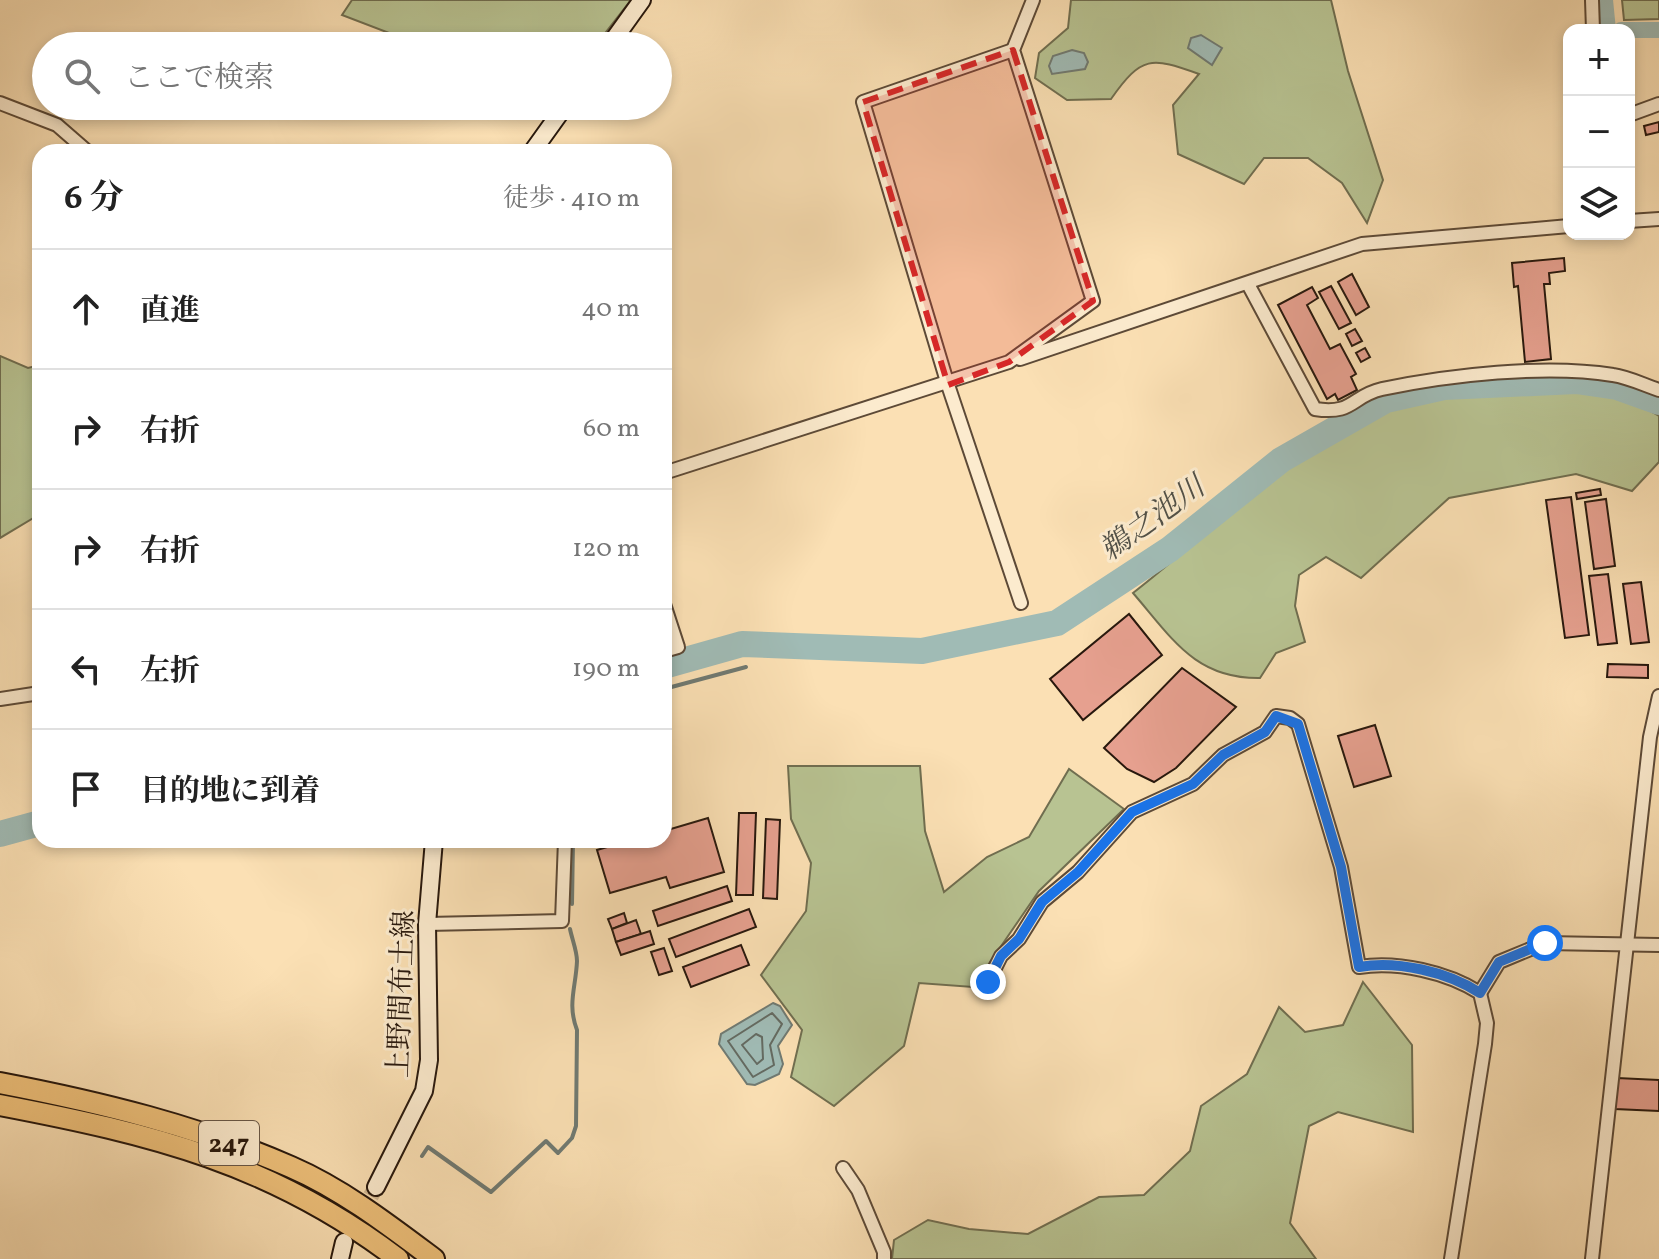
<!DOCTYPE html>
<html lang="ja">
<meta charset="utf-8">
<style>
:root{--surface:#fff;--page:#f2f2f2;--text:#222;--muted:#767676;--line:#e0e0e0}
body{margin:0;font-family:Vollkorn,"Noto Serif JP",serif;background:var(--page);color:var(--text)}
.controls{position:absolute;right:24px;top:24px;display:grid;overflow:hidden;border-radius:16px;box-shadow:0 4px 12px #0003}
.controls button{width:72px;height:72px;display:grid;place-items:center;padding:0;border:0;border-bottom:2px solid var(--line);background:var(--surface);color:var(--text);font:40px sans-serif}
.stop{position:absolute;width:24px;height:24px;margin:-18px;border:6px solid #1a73e8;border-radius:50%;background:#fff}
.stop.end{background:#1a73e8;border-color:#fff;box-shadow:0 2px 8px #0008}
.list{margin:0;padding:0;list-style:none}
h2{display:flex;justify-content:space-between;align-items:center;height:104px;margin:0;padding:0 32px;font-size:34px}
h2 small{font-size:26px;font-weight:400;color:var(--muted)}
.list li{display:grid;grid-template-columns:52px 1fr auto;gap:24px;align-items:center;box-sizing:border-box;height:120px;padding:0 32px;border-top:2px solid var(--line)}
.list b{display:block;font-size:30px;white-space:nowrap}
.list em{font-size:26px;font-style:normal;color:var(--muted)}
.icon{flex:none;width:44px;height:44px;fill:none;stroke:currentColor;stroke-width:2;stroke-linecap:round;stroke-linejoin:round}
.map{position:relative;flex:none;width:1659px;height:1259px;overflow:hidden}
.search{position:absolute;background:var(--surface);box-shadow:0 4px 12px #0003;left:32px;top:32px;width:640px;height:88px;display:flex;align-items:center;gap:20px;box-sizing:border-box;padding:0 28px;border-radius:44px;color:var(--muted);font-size:30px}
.panel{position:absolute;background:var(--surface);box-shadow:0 4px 12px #0003;left:32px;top:144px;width:640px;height:704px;border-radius:24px}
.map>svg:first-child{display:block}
.green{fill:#b8c392;stroke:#706e50;stroke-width:2}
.water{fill:#a0bbb5;stroke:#707a72;stroke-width:2}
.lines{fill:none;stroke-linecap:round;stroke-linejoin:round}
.shore{stroke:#646a61;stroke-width:2}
.stream{stroke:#707a72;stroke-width:4}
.canal{stroke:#a0bbb5;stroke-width:16}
.river{stroke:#a0bbb5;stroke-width:26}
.building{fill:#e6a08f;stroke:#28180d;stroke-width:2}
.secondary-tunnel{stroke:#d1b893;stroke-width:16;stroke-dasharray:16 8;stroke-linecap:butt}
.minor-casing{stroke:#5d4a37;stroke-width:16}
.secondary-casing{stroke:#28180d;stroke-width:20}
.trunk-casing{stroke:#28180d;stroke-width:24}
.minor{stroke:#fcebce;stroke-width:12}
.secondary{stroke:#fcebce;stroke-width:16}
.trunk{stroke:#eec07a;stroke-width:20}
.route{stroke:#1a73e8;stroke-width:10}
.marked{fill:#d62828;fill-opacity:0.2;stroke:#d62828;stroke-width:6;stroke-dasharray:16 10;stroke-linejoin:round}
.labels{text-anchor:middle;stroke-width:6;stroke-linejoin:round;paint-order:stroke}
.shield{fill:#fcebce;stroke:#685747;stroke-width:2}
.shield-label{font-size:26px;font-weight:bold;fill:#28180d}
.street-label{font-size:28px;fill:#28180d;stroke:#fcebce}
.water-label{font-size:30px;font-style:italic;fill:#525148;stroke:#fcebce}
</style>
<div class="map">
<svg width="1659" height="1259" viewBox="0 0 1659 1259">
<rect width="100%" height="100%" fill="#fbe0b4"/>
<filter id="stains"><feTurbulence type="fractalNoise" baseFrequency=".0025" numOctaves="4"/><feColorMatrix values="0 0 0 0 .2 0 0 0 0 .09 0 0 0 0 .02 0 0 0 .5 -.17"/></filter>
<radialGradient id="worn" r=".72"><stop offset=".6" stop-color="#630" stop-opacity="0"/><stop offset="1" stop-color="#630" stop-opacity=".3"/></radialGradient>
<g class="green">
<polygon points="352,0 631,0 595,46 423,46 342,15"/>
<path d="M 1071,0 L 1331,0 L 1348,71 L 1383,180 L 1367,223 L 1342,183 L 1308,158 L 1264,158 L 1244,184 L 1178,154 L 1173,105 L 1199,74 C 1151,57 1142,55 1111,99 L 1067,100 L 1035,78 L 1039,53 L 1068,28 Z"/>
<polygon points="1622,0 1659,0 1659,19 1624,20"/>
<polygon points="0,356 28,368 40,365 40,514 0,538"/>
<path d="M 1572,390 L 1619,393 L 1659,416 L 1659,462 L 1632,491 L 1576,474 L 1449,498 L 1361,578 L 1326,557 L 1299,575 L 1295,606 L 1305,642 L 1276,653 L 1260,678 C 1195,679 1172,638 1133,593 C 1216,529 1290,447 1389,407 C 1444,386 1514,392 1572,390 Z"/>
<polygon points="788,766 920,766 925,831 944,892 987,857 1029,837 1069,769 1124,809 1039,891 973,987 919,983 904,1046 834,1106 791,1077 802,1030 761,975 806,911 811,863 791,819"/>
<polygon points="1363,982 1412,1045 1413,1132 1338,1112 1309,1126 1290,1223 1316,1259 892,1259 894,1240 928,1220 969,1229 1028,1234 1099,1197 1144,1195 1190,1151 1201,1106 1247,1074 1279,1007 1305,1032 1343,1025"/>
</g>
<g class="water">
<polygon points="1201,35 1222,48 1212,65 1188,48 1191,38"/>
<polygon points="1072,50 1084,53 1088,62 1085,69 1052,74 1049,66 1053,56"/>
<polygon points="773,1003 780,1006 792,1025 778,1046 783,1064 779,1074 755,1085 747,1084 719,1044 721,1034"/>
</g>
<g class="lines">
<g class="shore">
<polygon points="772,1013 782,1024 770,1045 774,1065 753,1077 728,1041"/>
<polygon points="756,1034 762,1037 763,1059 757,1064 742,1045"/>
</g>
<g class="stream">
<polyline points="664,689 746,667"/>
<polyline points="572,904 573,840"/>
<path d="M 422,1156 L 428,1147 L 491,1192 L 546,1141 L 558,1153 L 572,1138 L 576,1126 L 577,1030 C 567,1004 576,987 577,961 C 577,951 572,939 570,929"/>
</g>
<g class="canal">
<polyline points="1605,0 1608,30"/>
<polyline points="1621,30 1659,30"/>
</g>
<g class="river">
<polyline points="664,666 742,644 922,651 1057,623 1170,549 1281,460 1386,400 1444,387 1576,381 1617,387 1659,402"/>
<polyline points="0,834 40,823"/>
</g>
</g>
<g class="building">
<polygon points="1659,122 1659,132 1646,135 1644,126"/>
<polygon points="1564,258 1565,271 1549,273 1550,284 1544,284 1551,359 1525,362 1518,286 1514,287 1512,263"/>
<polygon points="1352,274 1369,307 1356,315 1338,282"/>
<polygon points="1331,286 1351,323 1339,329 1319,292"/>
<polygon points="1312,287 1318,298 1307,305 1330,349 1340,344 1356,374 1351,377 1357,390 1338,400 1335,394 1327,399 1278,305"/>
<polygon points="1355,329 1362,341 1352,346 1346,334"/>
<polygon points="1365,348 1370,357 1361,362 1356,353"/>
<polygon points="1600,489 1601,495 1577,499 1576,493"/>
<polygon points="1571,497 1589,635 1565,638 1546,500"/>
<polygon points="1606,499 1615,566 1594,569 1585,502"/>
<polygon points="1608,574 1617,643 1598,645 1589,576"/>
<polygon points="1641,582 1649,642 1631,644 1623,584"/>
<polygon points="1129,614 1162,655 1083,720 1050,679"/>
<polygon points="1608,664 1648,665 1648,678 1607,677"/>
<polygon points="1182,668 1236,707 1176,768 1154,782 1127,769 1104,748"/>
<polygon points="1375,725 1391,776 1354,787 1338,736"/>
<polygon points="739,813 756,813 753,895 736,895"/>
<polygon points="708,818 724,872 670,888 666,877 610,893 597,850 631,840 664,840 664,831"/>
<polygon points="766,819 780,820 777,899 763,898"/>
<polygon points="727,886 732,901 658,926 653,911"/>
<polygon points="749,909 756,927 676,957 669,939"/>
<polygon points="624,913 627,923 612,929 608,919"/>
<polygon points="636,920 641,934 616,942 612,929"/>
<polygon points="650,931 654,944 621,955 616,942"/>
<polygon points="741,945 749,965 691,987 683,967"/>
<polygon points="664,948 672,971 659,975 651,952"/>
<polygon points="1617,1078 1659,1080 1659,1111 1615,1109"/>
</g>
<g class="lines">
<polyline class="secondary-tunnel" points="347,1238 376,1187"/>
<defs>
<g id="minor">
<polyline points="1592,0 1593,30"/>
<polyline points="1013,50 863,102 948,385 1021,603"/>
<polyline points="0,103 57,125 88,152"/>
<polyline points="1629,115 1659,104"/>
<polyline points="1629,221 1659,219"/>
<path d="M 1248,284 L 1315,409 C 1354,415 1351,396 1382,389 C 1449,375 1545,364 1613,375 C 1628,377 1644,385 1659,390"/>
<polyline points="1020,359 1362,244 1569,226"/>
<polyline points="664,473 1009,362 1093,301 1013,50 1033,0"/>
<polyline points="664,604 678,647 664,651"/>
<polyline points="0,699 40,693"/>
<polyline points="427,924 562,921 565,840"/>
<path d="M 988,982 L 1001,956 L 1019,939 L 1042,902 L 1078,872 L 1132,812 L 1193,784 L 1223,755 L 1265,732 L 1276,716 L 1290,718 L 1298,724 L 1341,867 L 1359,967 C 1398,961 1447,972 1480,993 L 1487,1023 L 1485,1044 L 1451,1259"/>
<polyline points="1480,993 1499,962 1545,943 1659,945"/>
<polyline points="843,1168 858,1190 884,1252 884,1259"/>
<polyline points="1592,1259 1650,737 1659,696"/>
</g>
<g id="secondary">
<polyline points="609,46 642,0"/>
<polyline points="532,152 565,106"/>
<polyline points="376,1187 424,1091 429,1060 427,924 434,840"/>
<polyline points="340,1259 344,1242"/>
</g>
<g id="trunk">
<path d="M 0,1083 C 99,1102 198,1126 291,1167 C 342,1189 390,1226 434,1259"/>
<path d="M 0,1105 C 152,1134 272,1163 398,1259"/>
</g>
</defs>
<use href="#minor" class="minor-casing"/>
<use href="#secondary" class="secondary-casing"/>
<use href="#trunk" class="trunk-casing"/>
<use href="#minor" class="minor"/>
<use href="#secondary" class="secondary"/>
<use href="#trunk" class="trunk"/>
</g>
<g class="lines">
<path class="route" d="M 988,982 L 1001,956 L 1019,939 L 1042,902 L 1078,872 L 1132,812 L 1193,784 L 1223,755 L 1265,732 L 1276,716 L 1298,724 L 1341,867 L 1359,967 C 1397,960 1448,972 1480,993 L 1499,962 L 1545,943"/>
</g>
<path class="marked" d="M 1013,50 L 1093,301 L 1009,362 L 948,385 L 863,102 Z"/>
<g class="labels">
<rect class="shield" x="199" y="1121" width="60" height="44" rx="6"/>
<g class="shield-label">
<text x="229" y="1152">247</text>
</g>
<g class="street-label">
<text transform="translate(400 994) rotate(-88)" y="10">上野間布土線</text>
</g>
<g class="water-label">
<text transform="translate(1152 518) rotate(-36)" y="10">鵜之池川</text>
</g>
</g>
<rect width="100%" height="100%" filter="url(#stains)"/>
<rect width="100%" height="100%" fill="url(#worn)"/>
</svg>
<div class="controls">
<button>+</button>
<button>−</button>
<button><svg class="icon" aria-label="layers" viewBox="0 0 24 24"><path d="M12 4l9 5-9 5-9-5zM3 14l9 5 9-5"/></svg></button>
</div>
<div class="stop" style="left:1545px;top:943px"></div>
<div class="stop end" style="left:988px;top:982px"></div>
<div class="search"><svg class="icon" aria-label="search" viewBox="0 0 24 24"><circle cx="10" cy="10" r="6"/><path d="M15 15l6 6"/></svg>ここで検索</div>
<section class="panel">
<h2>6 分<small>徒歩 · 410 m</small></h2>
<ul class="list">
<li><svg class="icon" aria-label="ahead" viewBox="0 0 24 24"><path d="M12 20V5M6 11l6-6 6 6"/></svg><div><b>直進</b></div><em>40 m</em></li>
<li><svg class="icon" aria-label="right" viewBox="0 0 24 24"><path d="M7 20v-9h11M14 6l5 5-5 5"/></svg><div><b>右折</b></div><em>60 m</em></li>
<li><svg class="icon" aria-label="right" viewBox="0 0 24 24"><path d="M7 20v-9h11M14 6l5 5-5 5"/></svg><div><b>右折</b></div><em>120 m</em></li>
<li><svg class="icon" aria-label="left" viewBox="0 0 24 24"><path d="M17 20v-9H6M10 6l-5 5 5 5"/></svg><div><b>左折</b></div><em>190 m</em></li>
<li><svg class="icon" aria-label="arrive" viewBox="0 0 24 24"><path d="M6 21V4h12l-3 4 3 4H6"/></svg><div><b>目的地に到着</b></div></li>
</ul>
</section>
</div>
